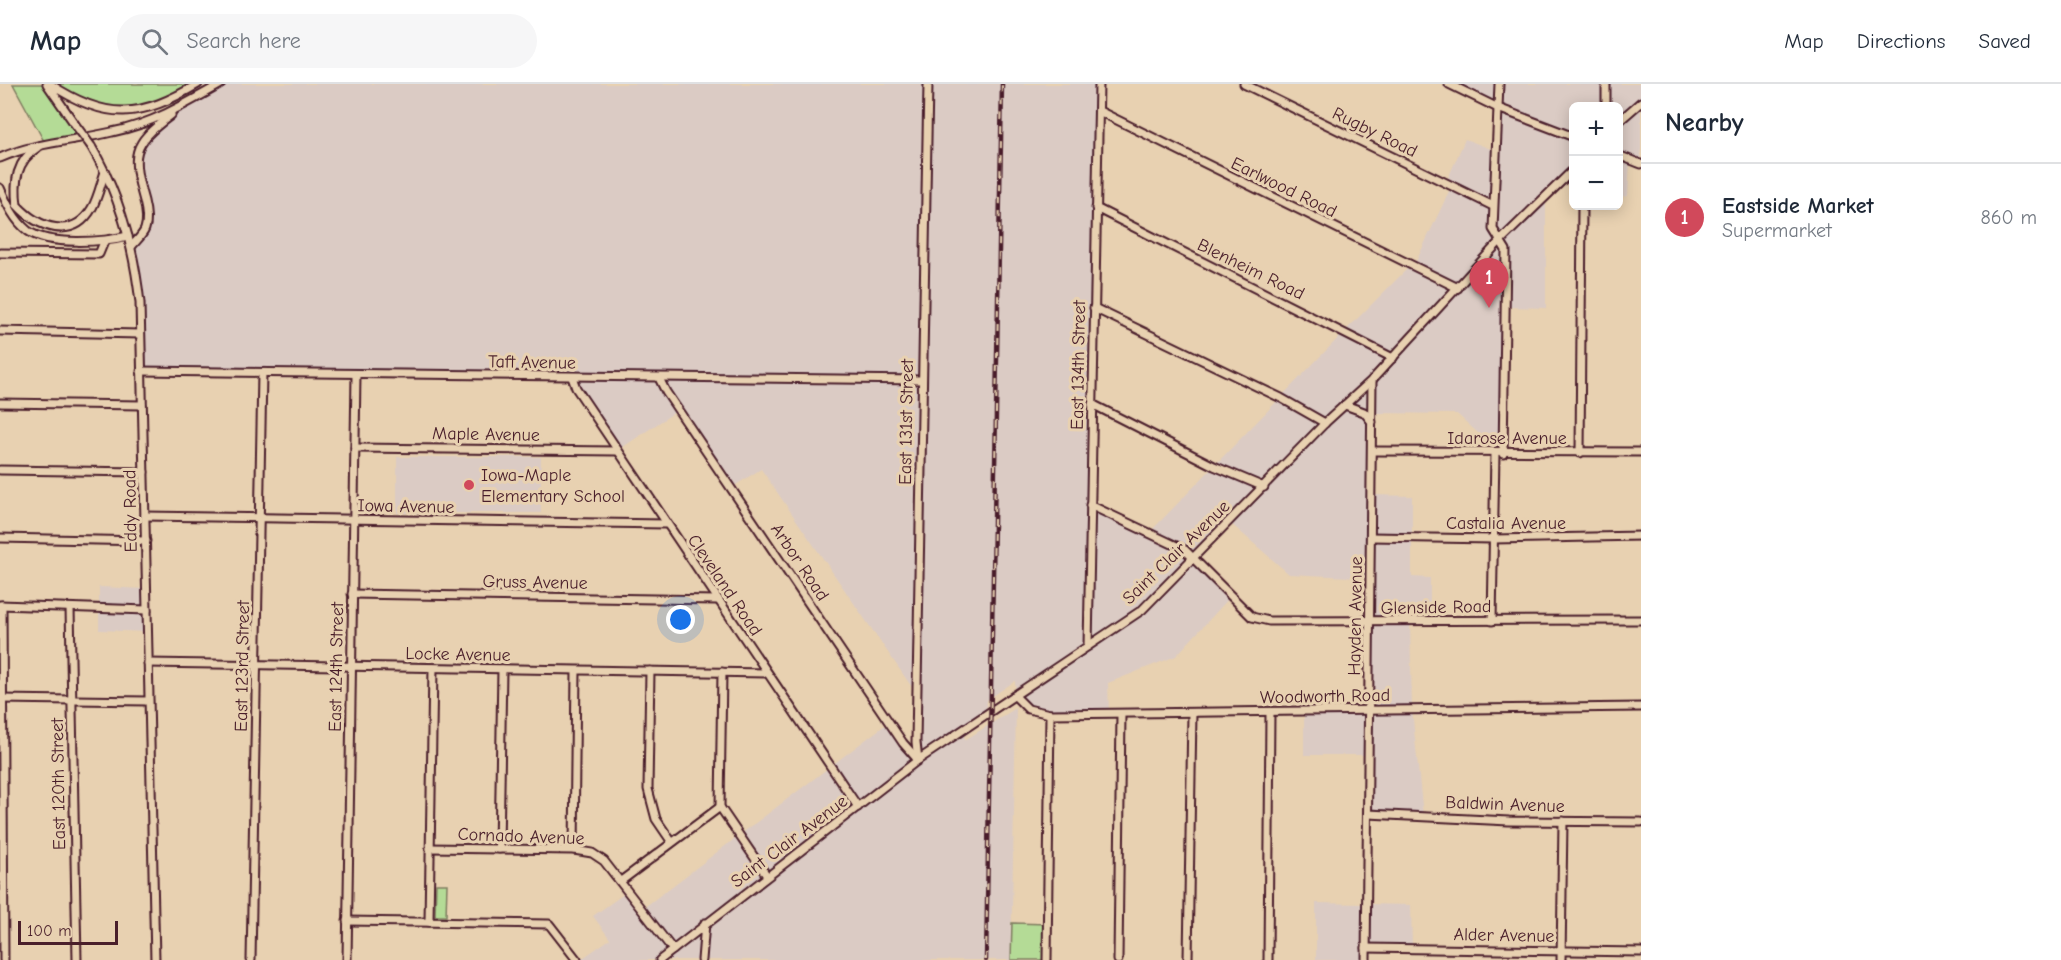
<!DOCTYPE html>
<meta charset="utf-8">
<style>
:root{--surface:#fff;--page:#f6f6f7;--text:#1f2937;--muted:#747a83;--line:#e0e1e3;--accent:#d1495b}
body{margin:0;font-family:"Comic Neue",sans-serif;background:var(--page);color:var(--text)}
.controls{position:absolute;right:18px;top:18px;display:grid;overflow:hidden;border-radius:9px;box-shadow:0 3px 15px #0003}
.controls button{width:54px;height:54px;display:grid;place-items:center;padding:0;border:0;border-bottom:2px solid var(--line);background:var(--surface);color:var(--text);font:30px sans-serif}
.scale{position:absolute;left:18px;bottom:15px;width:100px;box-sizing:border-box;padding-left:6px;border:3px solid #4a1f2b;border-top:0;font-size:16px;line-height:21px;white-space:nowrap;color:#4a1f2b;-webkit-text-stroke:4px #e8d1b1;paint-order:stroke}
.you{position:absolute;left:681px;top:536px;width:21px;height:21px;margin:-15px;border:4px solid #fff;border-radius:50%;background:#1a73e8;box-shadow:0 0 0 9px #1a73e833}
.badge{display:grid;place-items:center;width:39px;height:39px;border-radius:50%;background:var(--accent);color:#fff;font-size:20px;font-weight:700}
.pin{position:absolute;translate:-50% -50px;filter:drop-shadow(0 2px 3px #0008)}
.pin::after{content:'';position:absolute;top:32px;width:21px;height:18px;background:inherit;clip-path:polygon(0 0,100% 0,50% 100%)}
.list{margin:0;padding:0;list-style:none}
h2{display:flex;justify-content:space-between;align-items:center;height:78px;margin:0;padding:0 24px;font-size:26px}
h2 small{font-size:20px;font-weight:400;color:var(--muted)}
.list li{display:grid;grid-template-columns:39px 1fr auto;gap:18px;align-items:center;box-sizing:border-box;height:108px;padding:0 24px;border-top:2px solid var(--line)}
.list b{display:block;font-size:22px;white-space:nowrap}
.list p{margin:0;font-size:20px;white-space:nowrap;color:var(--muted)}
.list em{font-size:20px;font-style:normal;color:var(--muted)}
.icon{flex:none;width:33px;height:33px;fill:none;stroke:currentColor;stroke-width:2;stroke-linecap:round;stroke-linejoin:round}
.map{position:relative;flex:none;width:1641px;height:876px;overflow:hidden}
header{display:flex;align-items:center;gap:36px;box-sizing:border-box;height:84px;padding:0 30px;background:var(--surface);border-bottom:2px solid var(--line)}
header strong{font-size:28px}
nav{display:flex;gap:33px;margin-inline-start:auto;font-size:21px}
.search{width:420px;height:54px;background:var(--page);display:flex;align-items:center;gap:15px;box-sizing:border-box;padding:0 21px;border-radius:33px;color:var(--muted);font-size:22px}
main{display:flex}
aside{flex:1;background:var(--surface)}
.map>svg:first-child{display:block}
.built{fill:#dbcbc4}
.green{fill:#b4db96;stroke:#7f7d60;stroke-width:1.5}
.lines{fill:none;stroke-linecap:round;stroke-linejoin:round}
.minor-casing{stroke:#4a1f2b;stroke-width:11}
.minor{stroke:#e8d1b1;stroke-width:7}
.rail-casing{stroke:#4a1f2b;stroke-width:4.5}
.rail{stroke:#e8d1b1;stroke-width:2;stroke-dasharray:7;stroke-linecap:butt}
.minor-bridge-casing{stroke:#4a1f2b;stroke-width:11;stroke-linecap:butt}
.minor-bridge{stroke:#e8d1b1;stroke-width:7}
.poi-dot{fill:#d1495b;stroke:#e8d1b1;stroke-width:2}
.labels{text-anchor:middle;stroke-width:6;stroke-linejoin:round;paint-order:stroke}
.street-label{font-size:18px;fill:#4a1f2b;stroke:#e8d1b1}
.poi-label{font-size:18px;fill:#4a1f2b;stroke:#e8d1b1;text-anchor:start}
</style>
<header>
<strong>Map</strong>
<div class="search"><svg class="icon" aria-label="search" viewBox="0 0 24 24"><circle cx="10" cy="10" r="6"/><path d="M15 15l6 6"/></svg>Search here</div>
<nav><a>Map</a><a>Directions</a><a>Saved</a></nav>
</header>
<main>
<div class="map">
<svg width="1641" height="876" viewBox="0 0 1641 876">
<rect width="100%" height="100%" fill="#e8d1b1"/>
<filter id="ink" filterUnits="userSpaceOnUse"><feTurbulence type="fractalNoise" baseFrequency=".0167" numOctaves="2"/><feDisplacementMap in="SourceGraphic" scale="12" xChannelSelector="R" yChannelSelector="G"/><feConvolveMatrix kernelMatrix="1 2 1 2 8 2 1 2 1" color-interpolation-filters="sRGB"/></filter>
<g filter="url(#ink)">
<g class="built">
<polygon points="207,0 1099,0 1090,421 1149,449 1345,247 1411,181 1414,182 1451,103 1446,99 1465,55 1496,67 1498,24 1449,0 1641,0 1641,77 1630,76 1628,112 1619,113 1618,22 1574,22 1573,85 1546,112 1546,224 1506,223 1500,369 1457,330 1373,329 1372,411 1412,412 1412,493 1430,494 1430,538 1410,538 1412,626 1423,731 1368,730 1368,671 1304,671 1304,628 1369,627 1370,494 1289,490 1229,438 1193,474 1231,512 1176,572 1108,599 1109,630 1042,630 1016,613 1015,597 987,616 986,632 963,647 965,656 1016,624 1011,876 580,876 610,855 593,832 628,807 642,825 889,638 917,675 916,609 761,385 731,404 678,326 617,367 572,293 141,287 140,219 131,163 145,145 146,127 136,88 138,64 179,24 210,6"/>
<rect x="397" y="373" width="144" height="56"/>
<polygon points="99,503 147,505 148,548 99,546"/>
<polygon points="1316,819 1411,821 1412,865 1367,864 1366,876 1316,876"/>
</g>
<g class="green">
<polygon points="13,0 47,0 84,53 45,59"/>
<path d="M 50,0 L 198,0 C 165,17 130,37 91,24 C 77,19 63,7 50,0 Z"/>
<polygon points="436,800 447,800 446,832 435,832"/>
<polygon points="1012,839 1048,840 1047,876 1011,876"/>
</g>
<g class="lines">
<defs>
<g id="minor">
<polyline points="47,0 74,39"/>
<path d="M 50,0 C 107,38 141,34 198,0"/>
<polyline points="1244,0 1493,122"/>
<polyline points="1449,0 1498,24 1574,53"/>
<polyline points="1499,0 1493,145 1506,166 1503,370"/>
<polyline points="1606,22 1606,0"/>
<polyline points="1099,27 1458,204"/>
<polyline points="1618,38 1641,18"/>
<path d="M 91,62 C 119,109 134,165 140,219 L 155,876"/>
<path d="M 38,63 C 16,77 14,98 17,121 C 38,144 73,157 92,124 C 98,114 101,99 105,88"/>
<polyline points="1618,71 1641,80"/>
<path d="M 0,74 C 36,58 74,57 112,48 C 152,40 186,20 221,0"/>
<path d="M 0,104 C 7,120 14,136 28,147 C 49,162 104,158 128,152"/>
<polyline points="1096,124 1393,274"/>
<path d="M 131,163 C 135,158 143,151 145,145 C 148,137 146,125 144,117 C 131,70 131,61 171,31"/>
<polyline points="0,169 99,170 104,158"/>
<polyline points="1094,224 1281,314 1325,339"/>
<polyline points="0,247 140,250"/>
<polyline points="141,287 922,296"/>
<polyline points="572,293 576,304 858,723"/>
<polyline points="659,294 666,308 903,659 918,676"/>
<polyline points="0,319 142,321"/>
<polyline points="1092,320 1214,382 1264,403"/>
<polyline points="1345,321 1364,328 1372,338"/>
<polyline points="355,364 617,367"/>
<polyline points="1372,367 1641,368"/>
<polyline points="1580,369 1582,122"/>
<polyline points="0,386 144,388"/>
<polyline points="1090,421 1185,466 1252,533 1269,537 1641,536"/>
<polyline points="145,432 666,440"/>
<polyline points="1371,453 1493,455 1641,452"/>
<polyline points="0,454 146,457"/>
<polyline points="352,510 717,516"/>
<polyline points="0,521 147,526"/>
<polyline points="2,521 4,876"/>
<polyline points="70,524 77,876"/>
<polyline points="1492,537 1495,369"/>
<polyline points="1088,562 1099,0"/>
<polyline points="148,579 767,589"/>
<polyline points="650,587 648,705 656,735 671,757"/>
<polyline points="722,588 720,723 767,792"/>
<polyline points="1016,613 1028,625 1050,630 1641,623"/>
<polyline points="0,615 148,617"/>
<polyline points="918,676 916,658 928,0"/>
<polyline points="1368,730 1509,737 1641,738"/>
<polyline points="430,764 574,766 592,769 604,777 673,866"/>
<polyline points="499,765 502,585"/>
<polyline points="574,766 576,587"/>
<polyline points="621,797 720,723"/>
<polyline points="347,837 549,840 577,876"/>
<polyline points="429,838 433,584"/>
<polyline points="1366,864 1641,868"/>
<polyline points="251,876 262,289"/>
<polyline points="347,876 356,291"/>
<polyline points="660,876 918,676 1142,526 1325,339 1372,296 1500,157 1574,85"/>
<polyline points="702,876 705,839"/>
<polyline points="1047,876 1050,630"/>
<polyline points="1118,876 1121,630"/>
<polyline points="1188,876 1192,629"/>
<polyline points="1268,876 1270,628"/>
<polyline points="1366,876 1372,296"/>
<polyline points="1561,876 1563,737"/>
</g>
</defs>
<use href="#minor" class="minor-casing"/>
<use href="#minor" class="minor"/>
<defs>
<polyline id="rail" points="986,876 1002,0"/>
</defs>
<use href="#rail" class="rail-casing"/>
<use href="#rail" class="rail"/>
<defs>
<polyline id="minor-bridge" points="74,39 91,62"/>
</defs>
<use href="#minor-bridge" class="minor-bridge-casing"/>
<use href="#minor-bridge" class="minor-bridge"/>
</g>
</g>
<circle class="poi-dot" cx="469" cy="401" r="6"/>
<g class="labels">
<g class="street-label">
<text transform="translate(1375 48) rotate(26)" y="6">Rugby Road</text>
<text transform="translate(1284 103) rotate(26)" y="6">Earlwood Road</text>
<text transform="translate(1251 185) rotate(26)" y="6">Blenheim Road</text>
<text transform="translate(532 278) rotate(1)" y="6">Taft Avenue</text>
<text transform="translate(1078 281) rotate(-89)" y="6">East 134th Street</text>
<text transform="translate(906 338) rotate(-89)" y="6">East 131st Street</text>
<text transform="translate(486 350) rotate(1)" y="6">Maple Avenue</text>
<text x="1507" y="360">Idarose Avenue</text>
<text transform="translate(406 422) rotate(1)" y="6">Iowa Avenue</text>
<text transform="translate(130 427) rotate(-91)" y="6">Eddy Road</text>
<text x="1506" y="445">Castalia Avenue</text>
<text transform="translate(1176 468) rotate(-44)" y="6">Saint Clair Avenue</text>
<text transform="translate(800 478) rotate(56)" y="6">Arbor Road</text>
<text transform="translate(535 498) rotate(1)" y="6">Gruss Avenue</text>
<text transform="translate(725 501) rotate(56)" y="6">Cleveland Road</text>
<text transform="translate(1436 523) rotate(-1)" y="6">Glenside Road</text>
<text transform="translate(1355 532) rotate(-89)" y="6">Hayden Avenue</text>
<text transform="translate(458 570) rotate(1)" y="6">Locke Avenue</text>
<text transform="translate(242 582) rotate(-89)" y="6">East 123rd Street</text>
<text transform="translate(336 583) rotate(-89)" y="6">East 124th Street</text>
<text transform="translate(1325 612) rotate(-1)" y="6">Woodworth Road</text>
<text transform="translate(58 700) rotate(-91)" y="6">East 120th Street</text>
<text transform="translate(1505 720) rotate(2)" y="6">Baldwin Avenue</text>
<text transform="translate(521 752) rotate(2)" y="6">Cornado Avenue</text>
<text transform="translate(789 757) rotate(-37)" y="6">Saint Clair Avenue</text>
<text transform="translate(1504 851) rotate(1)" y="6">Alder Avenue</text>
</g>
<g class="poi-label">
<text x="481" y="397">Iowa-Maple<tspan x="481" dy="21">Elementary School</tspan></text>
</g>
</g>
</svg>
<div class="controls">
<button>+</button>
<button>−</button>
</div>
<div class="scale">100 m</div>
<div class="you"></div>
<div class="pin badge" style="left:1489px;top:224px">1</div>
</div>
<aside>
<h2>Nearby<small></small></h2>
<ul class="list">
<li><span class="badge">1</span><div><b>Eastside Market</b><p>Supermarket</p></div><em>860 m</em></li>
</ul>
</aside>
</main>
